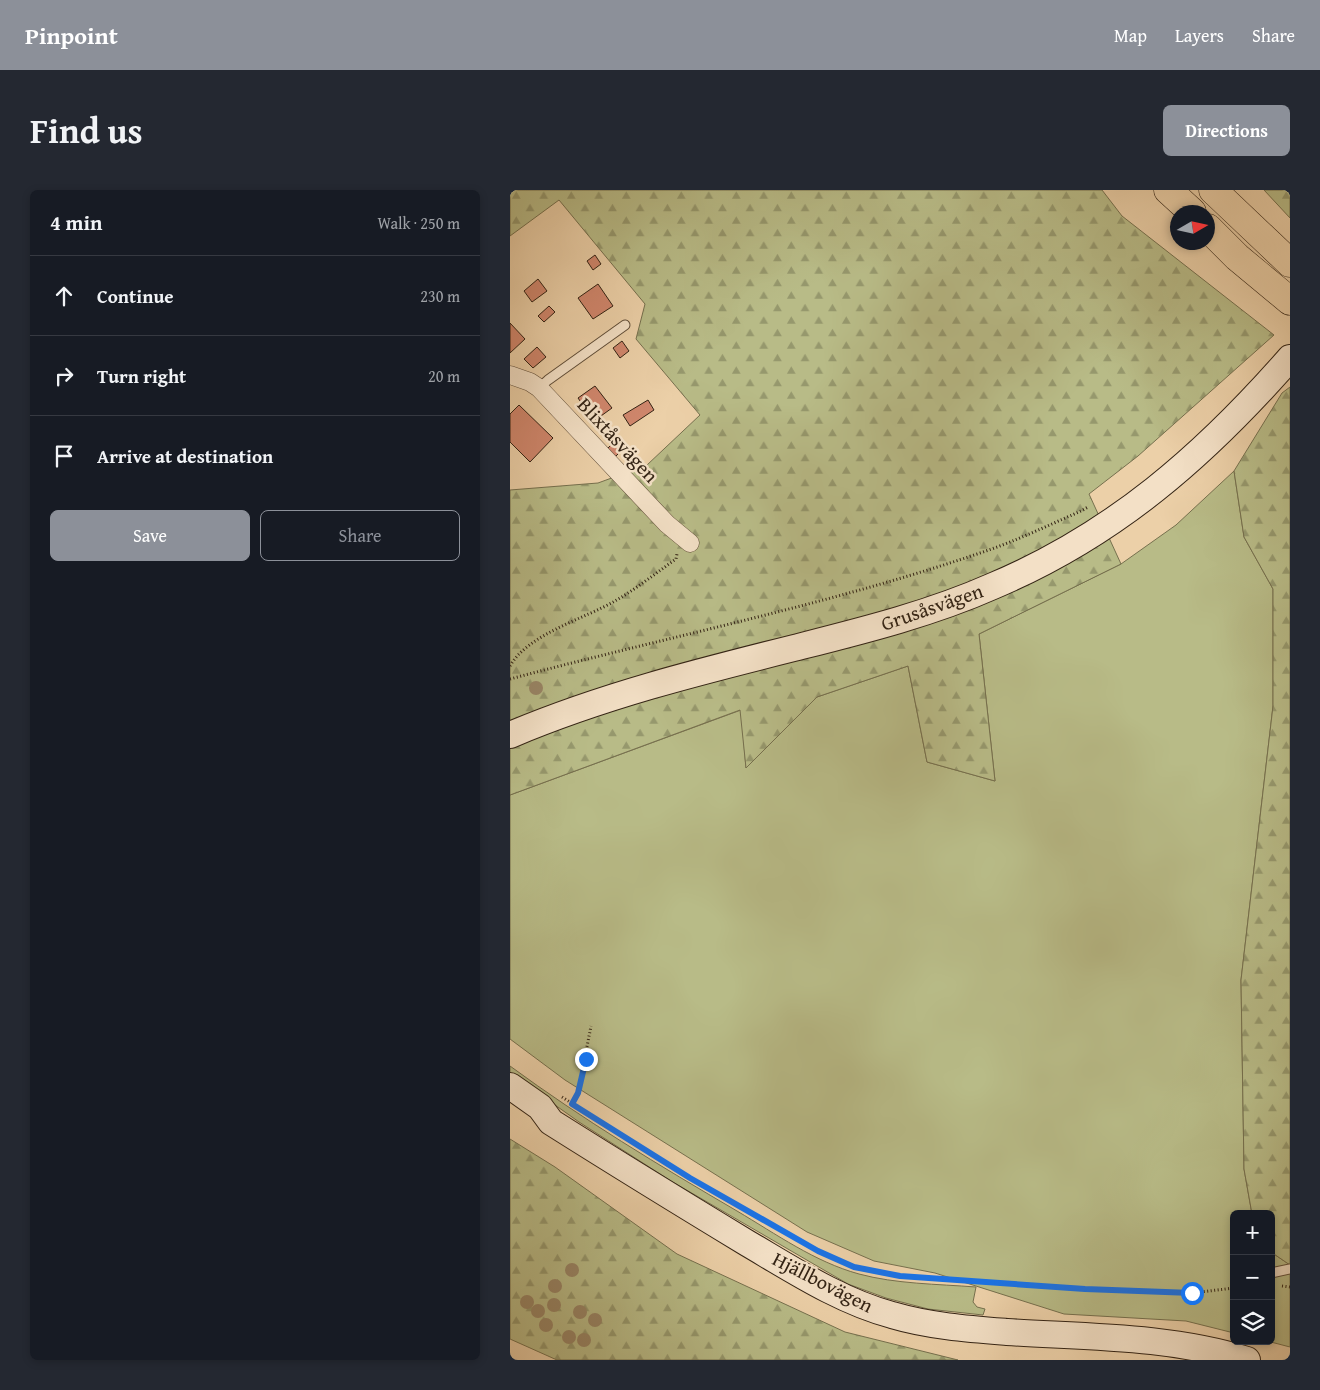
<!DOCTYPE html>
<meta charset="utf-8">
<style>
:root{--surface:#171b24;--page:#242831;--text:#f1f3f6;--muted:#9ea1a6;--line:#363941;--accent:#8c9099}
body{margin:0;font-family:"Gentium Book Plus",serif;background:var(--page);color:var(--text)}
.controls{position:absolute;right:15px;bottom:15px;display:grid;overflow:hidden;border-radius:8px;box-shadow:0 2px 8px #0003}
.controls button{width:45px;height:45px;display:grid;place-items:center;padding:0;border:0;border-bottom:1px solid var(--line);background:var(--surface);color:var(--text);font:25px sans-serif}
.compass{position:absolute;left:660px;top:15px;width:45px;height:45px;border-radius:50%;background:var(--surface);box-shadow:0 2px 8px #0003;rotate:81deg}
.stop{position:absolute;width:15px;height:15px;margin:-11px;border:4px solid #1a73e8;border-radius:50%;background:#fff}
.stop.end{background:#1a73e8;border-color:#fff;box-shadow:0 1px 5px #0008}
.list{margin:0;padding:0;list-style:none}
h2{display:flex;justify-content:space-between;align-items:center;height:65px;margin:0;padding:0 20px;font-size:21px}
h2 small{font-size:16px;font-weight:400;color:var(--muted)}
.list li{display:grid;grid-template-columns:32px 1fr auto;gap:15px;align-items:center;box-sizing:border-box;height:80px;padding:0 20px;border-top:1px solid var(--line)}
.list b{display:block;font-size:19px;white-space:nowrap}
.list em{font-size:16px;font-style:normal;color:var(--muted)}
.actions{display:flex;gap:10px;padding:15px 20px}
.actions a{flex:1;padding:11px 0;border:1px solid var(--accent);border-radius:8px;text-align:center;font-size:18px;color:var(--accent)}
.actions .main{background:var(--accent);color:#fff}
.icon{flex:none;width:28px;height:28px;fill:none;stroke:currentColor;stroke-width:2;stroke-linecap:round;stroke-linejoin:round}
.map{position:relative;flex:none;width:780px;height:1170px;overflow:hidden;border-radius:8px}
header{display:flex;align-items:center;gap:30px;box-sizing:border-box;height:70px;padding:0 25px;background:var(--accent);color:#fff}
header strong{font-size:24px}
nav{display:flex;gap:28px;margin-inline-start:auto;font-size:18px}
.intro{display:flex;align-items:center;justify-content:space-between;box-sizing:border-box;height:120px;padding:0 30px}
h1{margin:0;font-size:35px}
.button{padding:12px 22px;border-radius:8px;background:var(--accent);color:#fff;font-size:18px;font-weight:700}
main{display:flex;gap:30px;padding:0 30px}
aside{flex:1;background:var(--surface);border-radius:8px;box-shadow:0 2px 8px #0003}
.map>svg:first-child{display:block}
.green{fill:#b8bb87;stroke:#76704e}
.forest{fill:url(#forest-firs);stroke:#76704e}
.building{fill:#d0876d;stroke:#342415}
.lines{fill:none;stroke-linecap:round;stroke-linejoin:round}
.lane-casing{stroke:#624f3a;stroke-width:11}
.street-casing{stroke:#624f3a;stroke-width:19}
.secondary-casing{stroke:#342415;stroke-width:28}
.highway-casing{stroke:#342415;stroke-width:29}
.path{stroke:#342415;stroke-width:3;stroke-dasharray:1 2.5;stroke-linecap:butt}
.lane{stroke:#f3e0c6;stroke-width:9}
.street{stroke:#f3e0c6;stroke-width:18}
.secondary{stroke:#f3e0c6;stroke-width:26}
.highway{stroke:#ecd0a8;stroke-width:28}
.tree{fill:#998667}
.route{stroke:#1a73e8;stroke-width:6}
.labels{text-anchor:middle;stroke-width:5;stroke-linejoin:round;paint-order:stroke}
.street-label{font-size:20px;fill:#342415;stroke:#f3e0c6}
</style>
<header>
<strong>Pinpoint</strong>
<nav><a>Map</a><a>Layers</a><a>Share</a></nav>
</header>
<div class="intro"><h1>Find us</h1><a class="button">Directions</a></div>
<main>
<aside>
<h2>4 min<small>Walk · 250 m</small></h2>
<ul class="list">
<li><svg class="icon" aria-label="ahead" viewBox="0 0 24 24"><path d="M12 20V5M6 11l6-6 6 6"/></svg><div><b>Continue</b></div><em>230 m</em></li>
<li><svg class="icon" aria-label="right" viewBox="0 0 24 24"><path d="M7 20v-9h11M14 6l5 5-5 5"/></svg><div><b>Turn right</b></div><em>20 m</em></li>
<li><svg class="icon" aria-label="arrive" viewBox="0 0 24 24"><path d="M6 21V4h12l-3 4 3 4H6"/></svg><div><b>Arrive at destination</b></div></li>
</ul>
<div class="actions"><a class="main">Save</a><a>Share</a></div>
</aside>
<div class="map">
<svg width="780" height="1170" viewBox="0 0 780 1170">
<defs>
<pattern id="forest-firs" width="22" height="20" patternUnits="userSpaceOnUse" patternTransform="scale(1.25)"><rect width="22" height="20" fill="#b8bb87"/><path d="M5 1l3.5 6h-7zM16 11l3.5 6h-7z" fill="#96986d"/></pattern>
</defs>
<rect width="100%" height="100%" fill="#ecd0a8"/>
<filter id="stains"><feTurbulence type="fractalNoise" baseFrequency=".004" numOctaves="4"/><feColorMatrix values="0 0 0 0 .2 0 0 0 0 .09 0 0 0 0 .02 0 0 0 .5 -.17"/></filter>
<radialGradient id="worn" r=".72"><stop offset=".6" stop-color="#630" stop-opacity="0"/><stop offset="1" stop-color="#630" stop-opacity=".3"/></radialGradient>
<g class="green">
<polygon points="724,281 734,347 763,399 763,516 731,790 734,979 742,1024 724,1024 724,1143 676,1131 554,1124 425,1083 364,1071 297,1042 55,890 0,849 0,605 231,520 236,578 307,507 398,476 417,572 485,591 469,444 611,374 666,335"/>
<path d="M 0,876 C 72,929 150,976 227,1021 C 266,1044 305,1072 349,1084 C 386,1094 427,1094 466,1097 L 463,1112 L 467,1117 L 475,1119 L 473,1125 L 418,1119 L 376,1108 L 338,1094 L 161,991 L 69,932 L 0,883 Z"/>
<polygon points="761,1062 780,1075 780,1157 757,1151 761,1151"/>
</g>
<g class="forest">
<polygon points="0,0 592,0 612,26 764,145 628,266 579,304 611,374 469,444 485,591 417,572 398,476 307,507 236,578 230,520 0,605 0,300 88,293 137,275 190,225 126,149 135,114 49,10 0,46"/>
<polygon points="754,0 780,0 780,28"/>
<polygon points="780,197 780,1075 761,1062 761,1024 742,1024 734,979 731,790 763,516 763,399 734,347 724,281 772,203"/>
<polygon points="0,949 45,977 167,1064 335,1142 448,1170 47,1170 0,1149"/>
</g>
<g class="building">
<polygon points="85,65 91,74 83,80 77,71"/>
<polygon points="28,89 37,101 22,112 14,101"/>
<polygon points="88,94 103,116 83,129 68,108"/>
<polygon points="39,116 45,122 34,132 28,126"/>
<polygon points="0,133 15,149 0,163"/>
<polygon points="112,151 119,161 110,168 103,158"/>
<polygon points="27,157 36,167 23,178 14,169"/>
<polygon points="85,196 102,218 84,231 68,208"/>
<polygon points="138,210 144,220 120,236 113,225"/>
<polygon points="9,215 43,248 20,272 0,252 0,224"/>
<polygon points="105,251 113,259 105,267 97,259"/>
</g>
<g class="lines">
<defs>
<g id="lane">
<polyline points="29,198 38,190 115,135"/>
<polyline points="761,1083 780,1079"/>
</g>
<polyline id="street" points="0,185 20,192 29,198 157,334 180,353"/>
<g id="secondary">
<path d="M 0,545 C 92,506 188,482 284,458 C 351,441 420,424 483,396 C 604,345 694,266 780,168"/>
<path d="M 0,896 L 30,917 L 41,932 C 106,973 171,1013 237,1053 C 283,1080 330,1111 382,1125 C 419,1136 459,1139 497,1142 C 577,1147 660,1146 737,1170"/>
</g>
<g id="highway">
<polyline points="658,0 682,22"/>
<polyline points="703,0 780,73"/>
<polyline points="698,38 727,67 780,111"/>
</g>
</defs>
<use href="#lane" class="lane-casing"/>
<use href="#street" class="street-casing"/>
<use href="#secondary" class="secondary-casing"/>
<use href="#highway" class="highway-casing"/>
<g class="path">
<path d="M 0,476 C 18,444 74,429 105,411 C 126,399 146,383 166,369 L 167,364"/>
<path d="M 0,489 C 157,447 318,415 473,362 C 506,351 539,335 571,321 L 578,317"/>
<polyline points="52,907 180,988 307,1061 344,1077 390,1086 575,1099 682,1103 724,1098"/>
<polyline points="62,914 68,903 81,836"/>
<polyline points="772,1096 780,1097"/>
</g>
<use href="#lane" class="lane"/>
<use href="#street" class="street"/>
<use href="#secondary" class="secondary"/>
<use href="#highway" class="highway"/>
</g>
<g class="tree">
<circle cx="26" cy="498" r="7"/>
<circle cx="62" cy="1080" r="7"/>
<circle cx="45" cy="1096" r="7"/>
<circle cx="17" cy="1112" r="7"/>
<circle cx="44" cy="1115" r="7"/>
<circle cx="28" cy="1121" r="7"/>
<circle cx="70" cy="1122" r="7"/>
<circle cx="85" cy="1130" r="7"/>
<circle cx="36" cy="1135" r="7"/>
<circle cx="59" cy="1147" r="7"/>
<circle cx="74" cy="1150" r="7"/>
</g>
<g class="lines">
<polyline class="route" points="76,869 68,903 62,914 180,988 308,1061 344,1077 390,1086 575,1099 682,1103"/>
</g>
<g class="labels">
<g class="street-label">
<text transform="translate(108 250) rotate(47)" y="7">Blixtåsvägen</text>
<text transform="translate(422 417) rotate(-19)" y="7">Grusåsvägen</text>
<text transform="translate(313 1092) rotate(27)" y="7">Hjällbovägen</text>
</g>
</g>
<rect width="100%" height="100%" filter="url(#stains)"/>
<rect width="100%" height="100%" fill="url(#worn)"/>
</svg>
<div class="controls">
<button>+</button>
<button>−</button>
<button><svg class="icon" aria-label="layers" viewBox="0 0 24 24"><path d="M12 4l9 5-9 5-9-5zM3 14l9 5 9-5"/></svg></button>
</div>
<svg class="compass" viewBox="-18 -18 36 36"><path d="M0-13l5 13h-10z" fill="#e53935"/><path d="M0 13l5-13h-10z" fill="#9ea1a6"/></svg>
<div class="stop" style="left:682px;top:1103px"></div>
<div class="stop end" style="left:76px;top:869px"></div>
</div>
</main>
